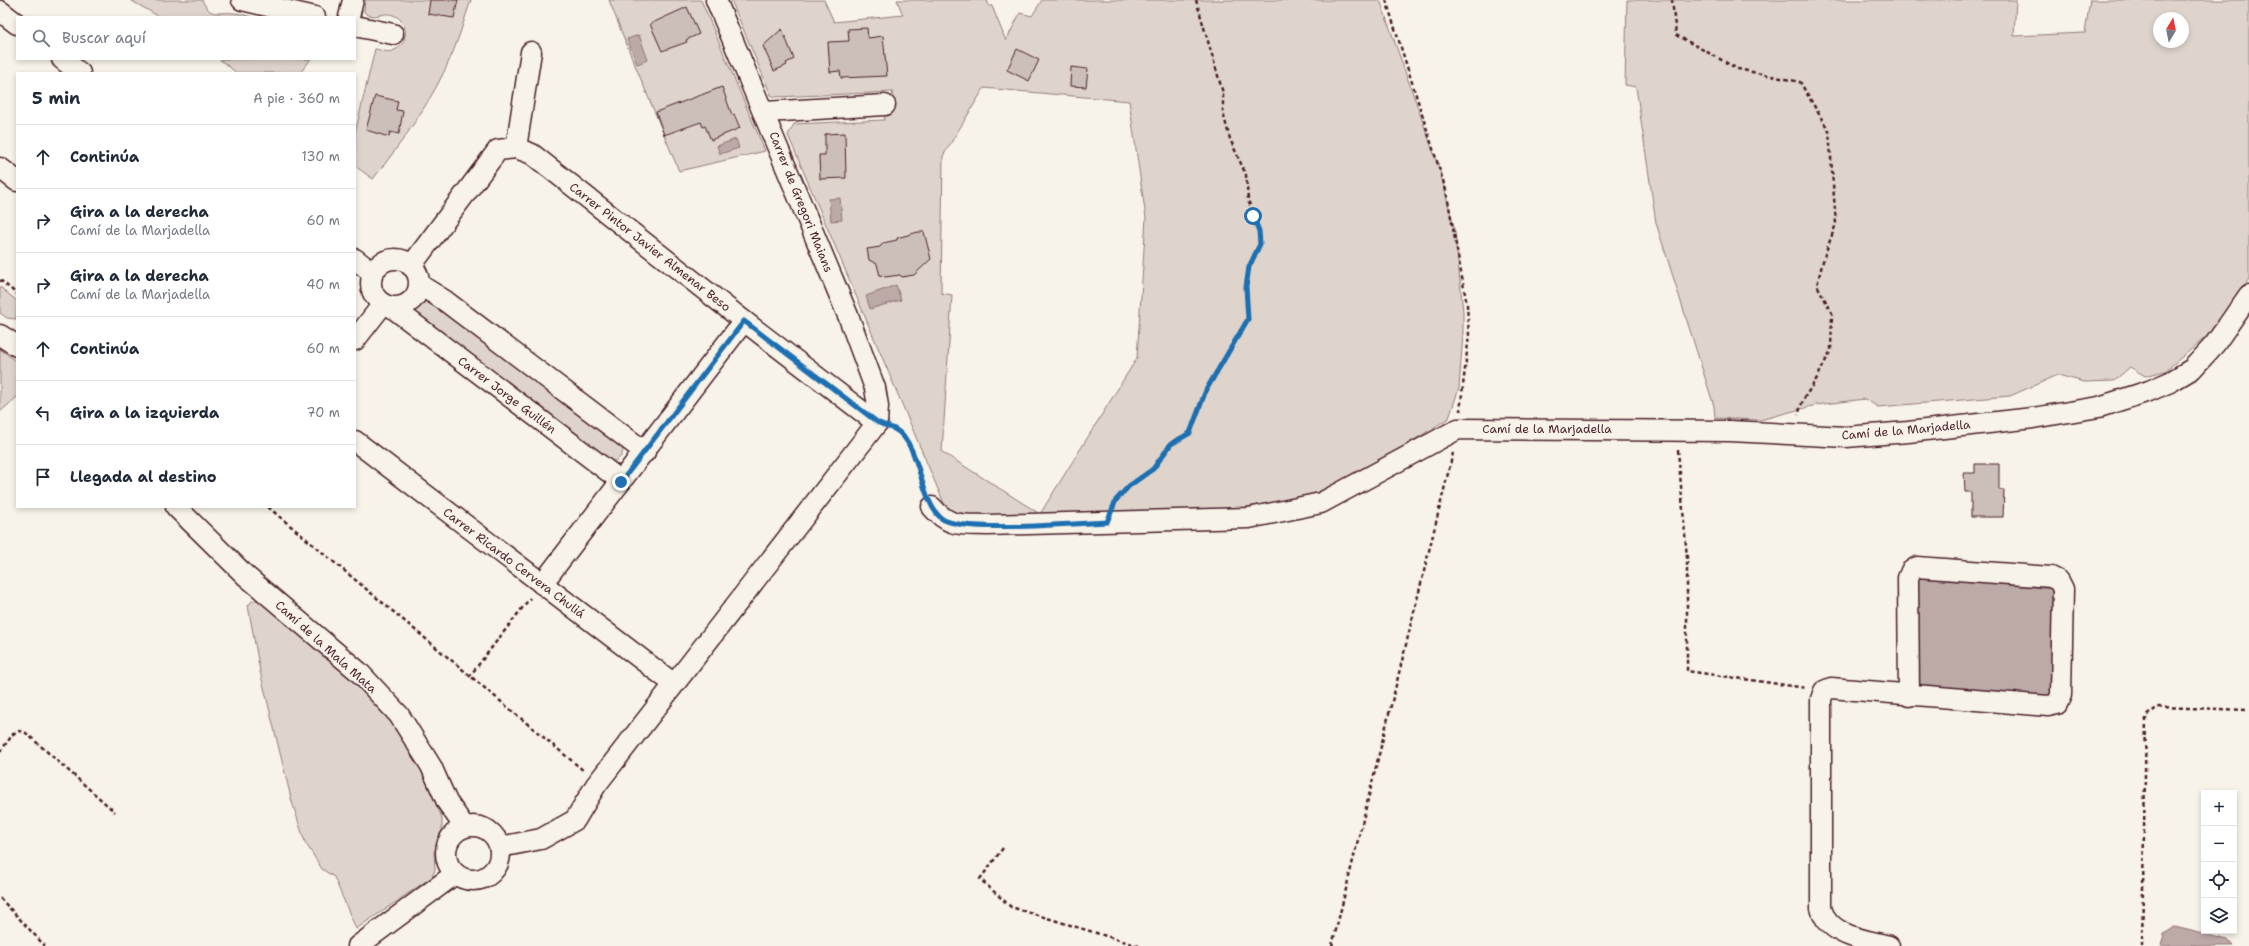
<!DOCTYPE html>
<html lang="es">
<meta charset="utf-8">
<style>
:root{--surface:#fff;--page:#f2f2f3;--text:#1f2937;--muted:#747a83;--line:#e0e1e3}
body{margin:0;font-family:"Shantell Sans",sans-serif;background:var(--page);color:var(--text)}
.controls{position:absolute;right:12px;bottom:12px;display:grid;overflow:hidden;border-radius:0px;box-shadow:0 2px 6px #0003}
.controls button{width:36px;height:36px;display:grid;place-items:center;padding:0;border:0;border-bottom:1px solid var(--line);background:var(--surface);color:var(--text);font:20px sans-serif}
.compass{position:absolute;left:2153px;top:12px;width:36px;height:36px;border-radius:50%;background:var(--surface);box-shadow:0 2px 6px #0003;rotate:10deg}
.stop{position:absolute;width:12px;height:12px;margin:-9px;border:3px solid #1f6fb2;border-radius:50%;background:#fff}
.stop.end{background:#1f6fb2;border-color:#fff;box-shadow:0 1px 4px #0008}
.list{margin:0;padding:0;list-style:none}
h2{display:flex;justify-content:space-between;align-items:center;height:52px;margin:0;padding:0 16px;font-size:17px}
h2 small{font-size:13px;font-weight:400;color:var(--muted)}
.list li{display:grid;grid-template-columns:26px 1fr auto;gap:12px;align-items:center;box-sizing:border-box;height:64px;padding:0 16px;border-top:1px solid var(--line)}
.list b{display:block;font-size:15px;white-space:nowrap}
.list p{margin:0;font-size:13px;white-space:nowrap;color:var(--muted)}
.list em{font-size:13px;font-style:normal;color:var(--muted)}
.icon{flex:none;width:22px;height:22px;fill:none;stroke:currentColor;stroke-width:2;stroke-linecap:round;stroke-linejoin:round}
.map{position:relative;flex:none;width:2249px;height:946px;overflow:hidden}
.search{position:absolute;background:var(--surface);box-shadow:0 2px 6px #0003;left:16px;top:16px;width:340px;height:44px;display:flex;align-items:center;gap:10px;box-sizing:border-box;padding:0 14px;border-radius:0px;color:var(--muted);font-size:15px}
.panel{position:absolute;background:var(--surface);box-shadow:0 2px 6px #0003;left:16px;top:72px;width:340px;height:436px;border-radius:0px}
.map>svg:first-child{display:block}
.green{fill:#ded4cc;stroke:#947a7c;fill-rule:evenodd}
.water{fill:#bcaaa7;stroke:#8e7275}
.building{fill:#ccbfb9;stroke:#4a1f2b}
.lines{fill:none;stroke-linecap:round;stroke-linejoin:round}
.minor-casing{stroke:#4a1f2b;stroke-width:23}
.path{stroke:#4a1f2b;stroke-width:2.5;stroke-dasharray:4 3;stroke-linecap:butt}
.minor{stroke:#f7f3e8;stroke-width:20}
.route{stroke:#1f6fb2;stroke-width:5}
.labels{text-anchor:middle;stroke-width:3.5;stroke-linejoin:round;paint-order:stroke}
.street-label{font-size:12px;fill:#4a1f2b;stroke:#f7f3e8}
</style>
<div class="map">
<svg width="2249" height="946" viewBox="0 0 2249 946">
<rect width="100%" height="100%" fill="#f7f3e8"/>
<filter id="ink" filterUnits="userSpaceOnUse"><feTurbulence type="fractalNoise" baseFrequency=".025" numOctaves="2"/><feDisplacementMap in="SourceGraphic" scale="8" xChannelSelector="R" yChannelSelector="G"/><feConvolveMatrix kernelMatrix="1 2 1 2 8 2 1 2 1" color-interpolation-filters="sRGB"/></filter>
<g filter="url(#ink)">
<g class="green">
<path d="M 130,0 L 202,0 C 211,19 218,11 233,13 C 240,13 246,16 252,17 L 160,17 Z"/>
<path d="M 365,0 L 471,0 C 465,17 460,35 453,52 C 434,98 404,140 373,179 L 355,166 L 355,133 L 375,49 C 379,49 386,53 392,51 C 409,46 410,21 393,15 C 383,11 373,21 364,12 Z"/>
<path d="M 609,0 L 701,0 L 765,151 L 679,171 C 656,114 631,58 609,0 Z"/>
<path d="M 731,0 L 824,0 L 834,22 L 903,15 L 897,0 L 987,0 L 989,6 L 992,6 L 1006,41 L 1020,13 L 1032,16 L 1042,0 L 1380,0 L 1440,171 L 1455,232 L 1463,311 L 1463,334 L 1459,388 L 1449,418 L 1361,473 L 1313,494 L 1300,498 L 1235,509 L 987,519 L 954,514 L 946,508 L 788,135 L 794,124 L 884,120 L 893,92 L 775,97 L 771,95 ZM 984,88 L 1129,101 L 1146,218 L 1137,358 L 1040,514 L 942,452 L 952,295 L 941,293 L 943,156 Z"/>
<path d="M 1627,0 L 2016,0 L 2014,36 L 2085,33 L 2090,0 L 2249,0 L 2249,279 L 2206,337 L 2165,371 L 2145,376 L 2130,367 L 2114,381 L 2084,382 L 2058,375 L 2010,396 L 1878,407 L 1865,399 L 1816,405 L 1760,420 L 1715,418 L 1714,406 L 1656,223 L 1636,87 L 1625,85 ZM 2159,18 L 2183,18 L 2183,42 L 2159,42 Z"/>
<polygon points="219,59 311,59 300,73 237,73"/>
<polygon points="0,287 17,301 16,319 7,318 0,313"/>
<path d="M 425,297 L 622,444 C 625,455 619,462 608,462 L 417,315 L 415,306 L 421,299 Z"/>
<polygon points="0,349 17,362 17,397 0,412"/>
<polygon points="256,600 261,601 375,699 412,749 437,802 442,819 442,832 434,852 435,870 432,877 356,929 334,877 322,869 305,842 292,802 260,671 248,606 252,601"/>
</g>
<g class="water">
<polygon points="639,35 648,60 637,64 627,39"/>
<polygon points="736,139 739,148 720,154 717,146"/>
<polygon points="840,198 842,220 831,221 829,199"/>
<polygon points="896,285 901,300 870,309 866,296"/>
<polygon points="1917,576 2053,589 2053,696 1918,687"/>
<polygon points="2175,927 2228,940 2233,946 2161,946 2164,934"/>
</g>
<g class="building">
<polygon points="430,0 458,0 454,18 428,14"/>
<polygon points="687,7 699,34 686,40 687,42 662,51 650,24"/>
<polygon points="867,28 868,38 883,36 887,76 841,78 840,71 830,72 828,42 849,41 848,29"/>
<polygon points="782,29 794,59 786,63 787,65 774,71 763,46"/>
<polygon points="1017,49 1039,60 1029,81 1007,70"/>
<polygon points="1071,67 1088,69 1086,87 1070,86"/>
<polygon points="722,87 732,115 734,114 740,128 711,140 705,126 703,127 701,122 664,135 656,112"/>
<polygon points="375,96 398,101 396,110 403,111 399,134 390,132 389,137 366,130"/>
<polygon points="845,133 846,178 820,179 819,155 825,155 825,134"/>
<polygon points="918,232 924,232 931,259 914,275 902,277 900,275 885,277 883,275 880,276 877,264 869,260 867,249 880,247 883,243 897,240 897,238"/>
<polygon points="1975,464 1999,464 1999,490 2004,490 2003,517 1971,517 1971,492 1965,492 1964,473 1975,473"/>
</g>
<g class="lines">
<defs>
<g id="minor">
<polyline points="242,0 315,17"/>
<polyline points="0,11 17,24"/>
<polyline points="349,17 353,0"/>
<polyline points="355,26 393,34"/>
<polyline points="62,59 80,73"/>
<polyline points="764,112 885,105"/>
<polyline points="516,148 531,52"/>
<polyline points="0,168 17,181"/>
<circle cx="395" cy="283" r="24"/>
<polyline points="355,259 373,273"/>
<polyline points="411,266 498,150 516,148 532,154 744,321 877,423"/>
<polyline points="420,285 444,300 645,452"/>
<polyline points="393,308 621,481"/>
<polyline points="0,335 17,346"/>
<polyline points="355,340 383,304"/>
<polyline points="355,441 674,684"/>
<polyline points="176,507 246,576 359,672 399,715 431,766 447,802 464,826"/>
<path d="M 932,507 C 950,528 961,524 988,525 L 1249,518 L 1321,503 L 1458,429 L 1730,431 L 1846,437 L 1908,432 L 2033,418 L 2099,407 L 2149,391 L 2170,382 L 2192,369 L 2215,344 L 2249,295"/>
<polyline points="542,584 744,321"/>
<circle cx="473" cy="853" r="27"/>
<polyline points="500,847 541,839 575,820 596,785 877,423 878,406 875,388 849,318 716,0"/>
<polyline points="358,946 455,874"/>
<path d="M 1889,946 C 1865,940 1828,936 1821,908 L 1821,699 L 1824,691 L 1831,688 L 2048,706 L 2057,704 L 2061,695 L 2063,589 L 2059,581 L 2051,577 L 1917,567 L 1911,571 L 1908,578 L 1909,696"/>
</g>
</defs>
<use href="#minor" class="minor-casing"/>
<g class="path">
<polyline points="1386,0 1446,190 1467,305 1469,335 1460,411"/>
<polyline points="1672,0 1676,35 1738,69 1800,82 1829,131 1836,224 1824,257 1817,285 1832,313 1831,350 1817,378 1803,400 1798,415"/>
<polyline points="0,280 17,294"/>
<path d="M 894,429 C 911,436 919,473 925,489"/>
<polyline points="1678,450 1687,558 1687,671 1806,688"/>
<polyline points="1115,502 1129,486 1153,469 1171,443 1190,433 1206,391 1248,319 1246,287 1249,267 1260,244 1259,231 1248,200 1246,175 1230,139 1223,113 1223,93 1196,0"/>
<polyline points="268,507 584,771"/>
<polyline points="469,677 530,598"/>
<polyline points="0,752 13,734 19,731 26,733 115,812"/>
<polyline points="1003,848 980,879 1011,907 1139,946"/>
<polyline points="0,898 45,946"/>
<polyline points="1332,946 1453,453"/>
<polyline points="2142,946 2146,716 2158,707 2249,710"/>
</g>
<use href="#minor" class="minor"/>
</g>
</g>
<g class="lines" filter="url(#ink)">
<path class="route" d="M 621,482 L 744,321 L 877,422 C 883,425 891,427 896,430 C 921,445 919,499 941,518 C 960,534 1079,523 1107,522 L 1116,500 L 1129,486 L 1153,469 L 1171,444 L 1190,433 L 1206,390 L 1248,319 L 1246,287 L 1249,267 L 1260,244 L 1259,231 L 1253,216"/>
</g>
<g class="labels">
<g class="street-label">
<text transform="translate(801 202) rotate(68)" y="4">Carrer de Gregori Maians</text>
<text transform="translate(650 247) rotate(38)" y="4">Carrer Pintor Javier Almenar Beso</text>
<text transform="translate(507 395) rotate(37)" y="4">Carrer Jorge Guillén</text>
<text x="1547" y="433">Camí de la Marjadella</text>
<text transform="translate(1906 430) rotate(-5)" y="4">Camí de la Marjadella</text>
<text transform="translate(514 563) rotate(37)" y="4">Carrer Ricardo Cervera Chuliá</text>
<text transform="translate(326 647) rotate(42)" y="4">Camí de la Mala Mata</text>
</g>
</g>
</svg>
<div class="controls">
<button>+</button>
<button>−</button>
<button><svg class="icon" aria-label="locate" viewBox="0 0 24 24"><circle cx="12" cy="12" r="6"/><path d="M12 2v4M12 18v4M2 12h4M18 12h4"/></svg></button>
<button><svg class="icon" aria-label="layers" viewBox="0 0 24 24"><path d="M12 4l9 5-9 5-9-5zM3 14l9 5 9-5"/></svg></button>
</div>
<svg class="compass" viewBox="-18 -18 36 36"><path d="M0-13l5 13h-10z" fill="#e53935"/><path d="M0 13l5-13h-10z" fill="#747a83"/></svg>
<div class="stop" style="left:1253px;top:216px"></div>
<div class="stop end" style="left:621px;top:482px"></div>
<div class="search"><svg class="icon" aria-label="search" viewBox="0 0 24 24"><circle cx="10" cy="10" r="6"/><path d="M15 15l6 6"/></svg>Buscar aquí</div>
<section class="panel">
<h2>5 min<small>A pie · 360 m</small></h2>
<ul class="list">
<li><svg class="icon" aria-label="ahead" viewBox="0 0 24 24"><path d="M12 20V5M6 11l6-6 6 6"/></svg><div><b>Continúa</b></div><em>130 m</em></li>
<li><svg class="icon" aria-label="right" viewBox="0 0 24 24"><path d="M7 20v-9h11M14 6l5 5-5 5"/></svg><div><b>Gira a la derecha</b><p>Camí de la Marjadella</p></div><em>60 m</em></li>
<li><svg class="icon" aria-label="right" viewBox="0 0 24 24"><path d="M7 20v-9h11M14 6l5 5-5 5"/></svg><div><b>Gira a la derecha</b><p>Camí de la Marjadella</p></div><em>40 m</em></li>
<li><svg class="icon" aria-label="ahead" viewBox="0 0 24 24"><path d="M12 20V5M6 11l6-6 6 6"/></svg><div><b>Continúa</b></div><em>60 m</em></li>
<li><svg class="icon" aria-label="left" viewBox="0 0 24 24"><path d="M17 20v-9H6M10 6l-5 5 5 5"/></svg><div><b>Gira a la izquierda</b></div><em>70 m</em></li>
<li><svg class="icon" aria-label="arrive" viewBox="0 0 24 24"><path d="M6 21V4h12l-3 4 3 4H6"/></svg><div><b>Llegada al destino</b></div></li>
</ul>
</section>
</div>
